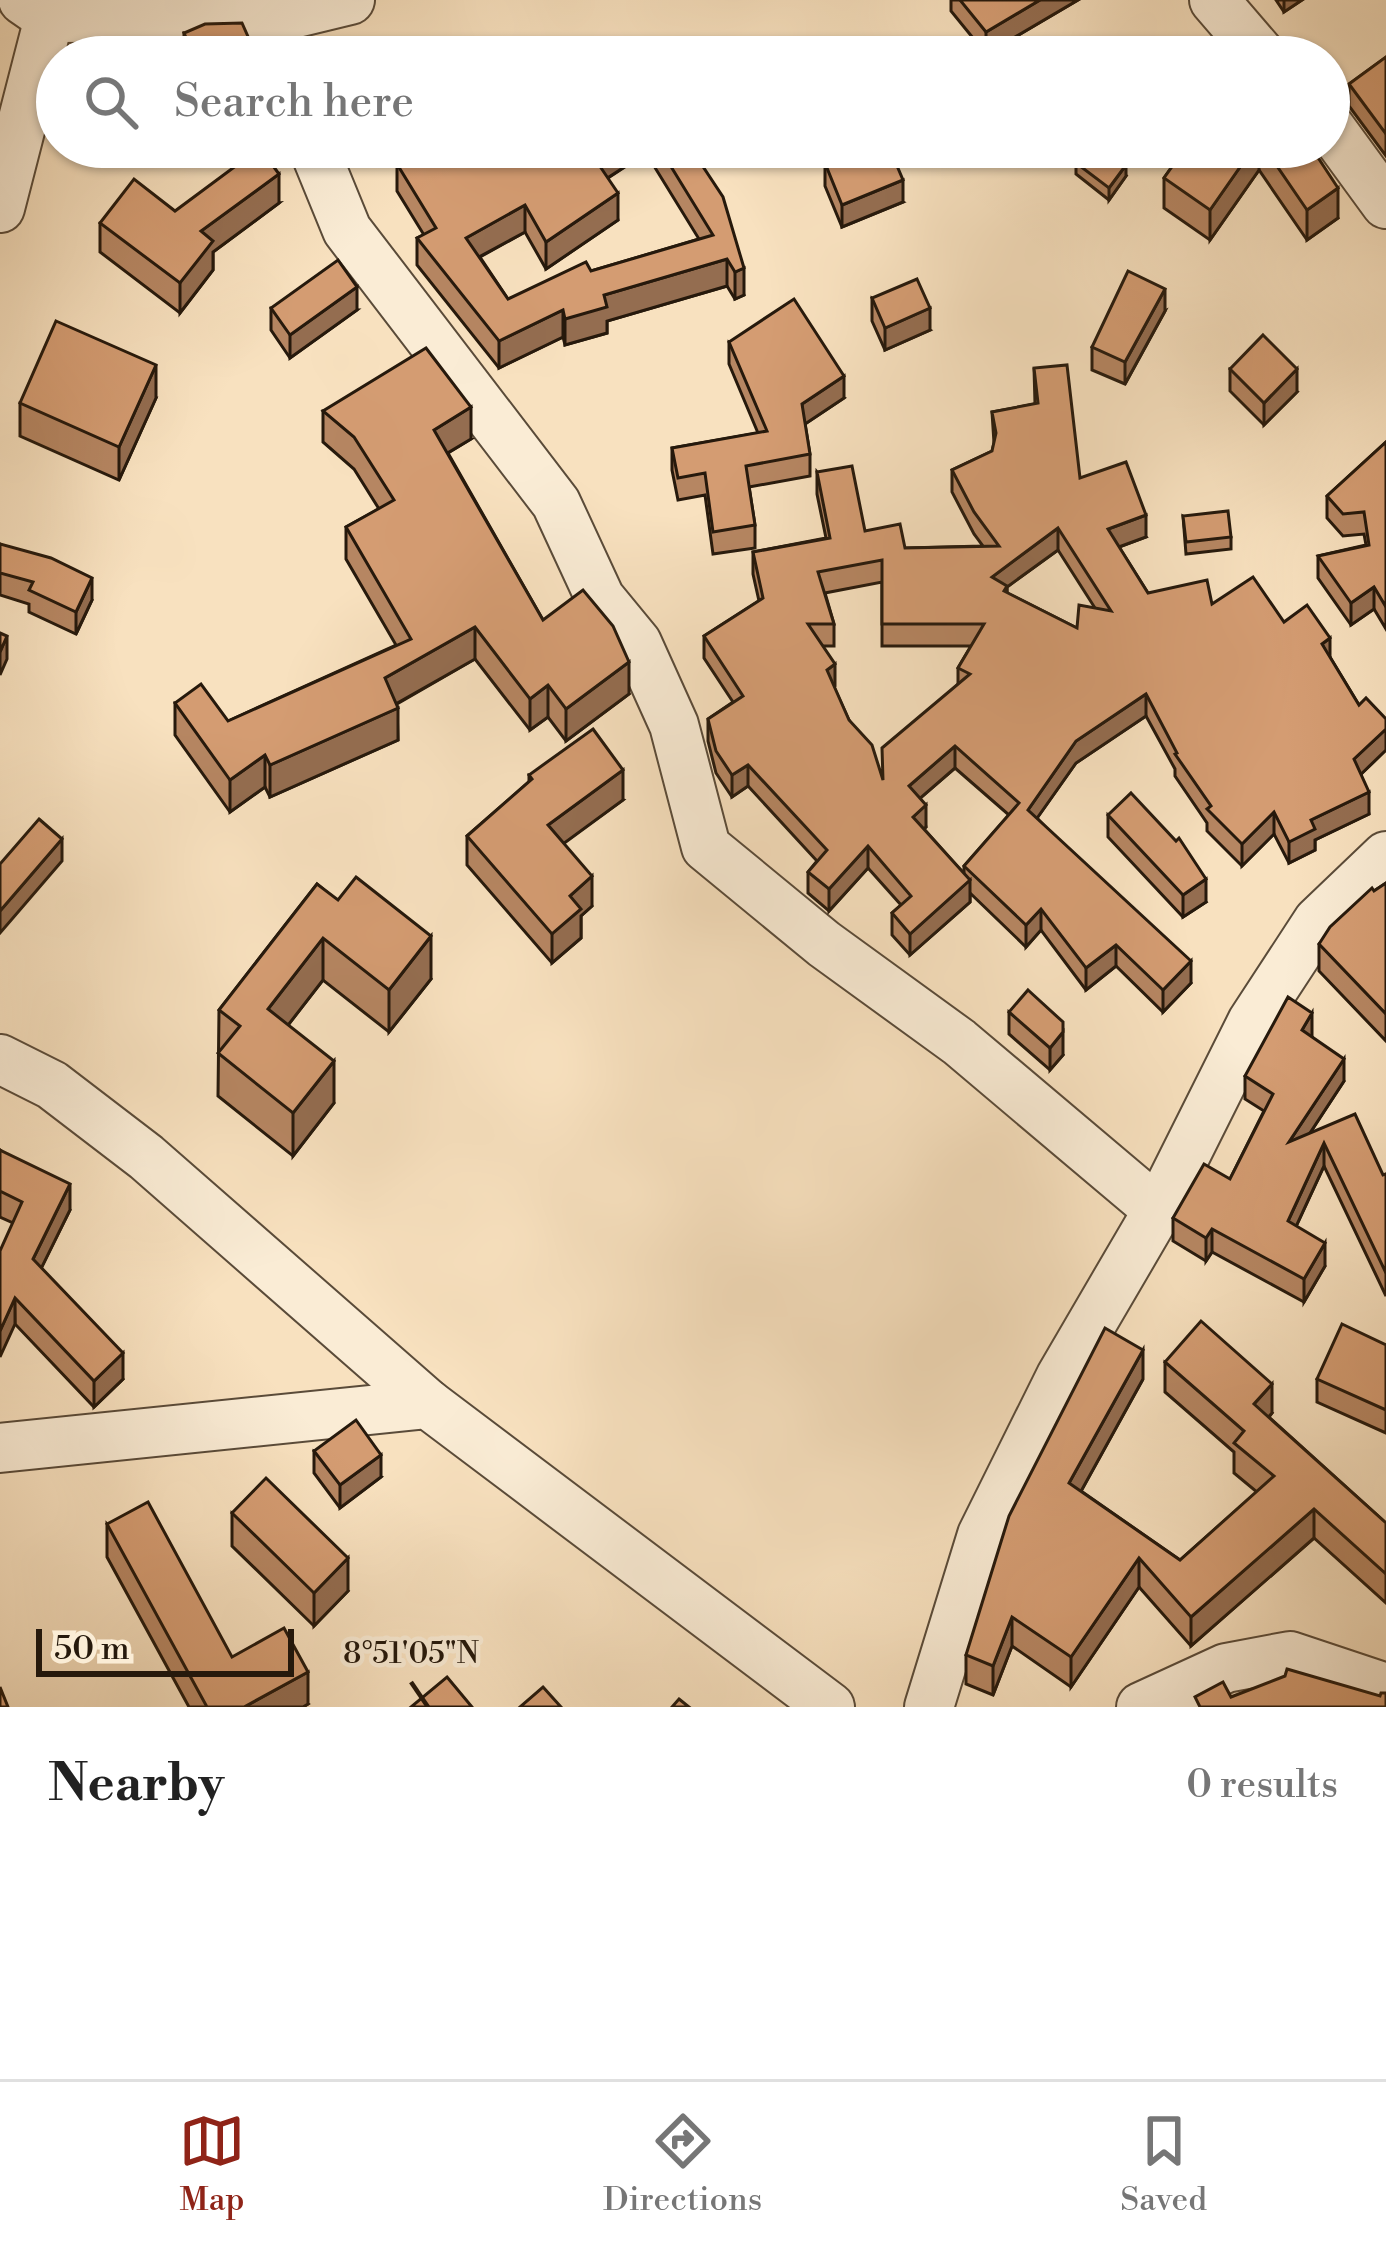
<!DOCTYPE html>
<meta charset="utf-8">
<style>
:root{--surface:#fff;--page:#f6f6f6;--text:#222;--muted:#767676;--line:#e0e0e0;--accent:#8f2418}
body{margin:0;font-family:"Libre Bodoni",serif;background:var(--page);color:var(--text)}
.scale{position:absolute;left:36px;bottom:30px;width:258px;box-sizing:border-box;padding-left:12px;border:6px solid #26190c;border-top:0;font-size:33px;line-height:42px;white-space:nowrap;color:#26190c;-webkit-text-stroke:9px #faecd5;paint-order:stroke}
.list{margin:0;padding:0;list-style:none}
h2{display:flex;justify-content:space-between;align-items:center;height:156px;margin:0;padding:0 48px;font-size:51px}
h2 small{font-size:39px;font-weight:400;color:var(--muted)}
.icon{flex:none;width:66px;height:66px;fill:none;stroke:currentColor;stroke-width:2;stroke-linecap:round;stroke-linejoin:round}
.map{position:relative;flex:none;width:1386px;height:1707px;overflow:hidden}
.search{position:absolute;background:var(--surface);box-shadow:0 3px 9px #0004;left:36px;right:36px;top:36px;height:132px;display:flex;align-items:center;gap:30px;box-sizing:border-box;padding:0 42px;border-radius:66px;color:var(--muted);font-size:45px}
.sheet{height:372px;background:var(--surface)}
nav{display:flex;justify-content:space-around;align-items:center;box-sizing:border-box;height:168px;border-top:3px solid var(--line);background:var(--surface);font-size:33px;color:var(--muted)}
nav a{display:grid;justify-items:center;gap:6px}
nav .on{color:var(--accent)}
.map>svg:first-child{display:block}
.lines{fill:none;stroke-linecap:round;stroke-linejoin:round}
.minor-casing{stroke:#5a4b39;stroke-width:52}
.minor{stroke:#faecd5;stroke-width:48}
.wall{fill:#b68662;stroke:#26190c;stroke-width:3;fill-rule:evenodd}
.shaded-wall{fill:#946d50;stroke:#26190c;stroke-width:3}
.building{fill:#d49c72;stroke:#26190c;stroke-width:3;fill-rule:evenodd}
.ticks{fill:none;stroke:#26190c;stroke-width:4.5}
.ticks-label{font-size:30px;text-anchor:middle;fill:#26190c;stroke:#faecd5;stroke-width:9;stroke-linejoin:round;paint-order:stroke}
</style>
<div class="map">
<svg width="1386" height="1707" viewBox="0 0 1386 1707">
<rect width="100%" height="100%" fill="#f8e1bf"/>
<filter id="stains"><feTurbulence type="fractalNoise" baseFrequency=".00167" numOctaves="4"/><feColorMatrix values="0 0 0 0 .2 0 0 0 0 .09 0 0 0 0 .02 0 0 0 .5 -.17"/></filter>
<radialGradient id="worn" r=".72"><stop offset=".6" stop-color="#630" stop-opacity="0"/><stop offset="1" stop-color="#630" stop-opacity=".3"/></radialGradient>
<g class="lines">
<defs>
<g id="minor">
<polyline points="23,0 49,18 280,17 350,0"/>
<polyline points="1214,0 1263,57"/>
<polyline points="1329,126 1386,204"/>
<polyline points="313,147 347,230 556,503 600,598 637,643 674,725 706,847 824,944 959,1042 1158,1210"/>
<polyline points="0,208 49,18"/>
<polyline points="0,1059 52,1085 146,1157 428,1404"/>
<polyline points="0,1448 428,1404 830,1707"/>
<polyline points="929,1707 982,1535 1061,1376 1158,1210 1252,1022 1318,921 1386,856"/>
<polyline points="1141,1707 1226,1668 1290,1656 1386,1688"/>
</g>
</defs>
<use href="#minor" class="minor-casing"/>
<use href="#minor" class="minor"/>
</g>
<g class="wall">
<polygon points="951,0 1078,0 986,54 951,11"/>
<polygon points="1276,0 1302,0 1284,12"/>
<polygon points="184,33 257,57 184,57"/>
<polygon points="1386,57 1386,156 1349,106 1349,84"/>
<path d="M 426,147 L 690,147 L 744,295 L 735,299 L 727,286 L 607,321 L 607,333 L 565,345 L 563,337 L 499,368 L 417,265 L 417,238 L 424,235 L 397,191 L 397,164 ZM 646,153 L 699,239 L 591,271 L 508,299 L 480,257 L 525,232 L 546,269 L 618,220 L 608,178 Z"/>
<polygon points="1186,147 1294,147 1338,218 1307,240 1259,170 1210,240 1164,208 1164,178"/>
<polygon points="825,163 903,202 842,227 825,186"/>
<polygon points="1076,163 1126,176 1109,200 1076,174"/>
<polygon points="279,203 213,252 213,270 180,313 100,252 100,223 175,211"/>
<polygon points="872,298 930,330 885,350 872,321"/>
<polygon points="271,308 357,310 290,358 271,330"/>
<polygon points="1165,311 1125,384 1092,370 1092,347"/>
<polygon points="729,342 844,398 805,424 810,454 810,476 749,487 755,525 755,548 713,554 705,495 678,500 672,470 672,448 758,433 729,364"/>
<path d="M 1034,368 L 1080,478 L 1146,537 L 1119,547 L 1148,593 L 1212,604 L 1284,622 L 1330,657 L 1359,705 L 1386,719 L 1386,750 L 1361,774 L 1369,814 L 1315,840 L 1315,850 L 1289,863 L 1274,834 L 1242,866 L 1207,831 L 1207,823 L 1175,776 L 1175,769 L 1146,716 L 1076,763 L 1037,818 L 1191,983 L 1163,1012 L 1116,966 L 1086,990 L 1041,930 L 1026,947 L 970,893 L 970,902 L 910,955 L 892,935 L 892,913 L 901,905 L 868,868 L 829,911 L 808,893 L 808,872 L 817,861 L 748,786 L 732,797 L 716,773 L 708,741 L 708,719 L 733,702 L 704,658 L 704,636 L 759,601 L 753,574 L 753,552 L 826,538 L 817,494 L 817,472 L 865,531 L 905,548 L 983,546 L 974,534 L 952,492 L 952,470 L 992,451 L 994,443 L 992,412 L 1035,404 ZM 1058,550 L 1095,608 L 1077,628 L 1007,593 L 1007,587 ZM 882,582 L 882,646 L 971,646 L 958,668 L 958,684 L 882,779 L 849,720 L 834,687 L 823,646 L 834,646 L 834,624 L 825,593 ZM 955,768 L 1009,815 L 964,866 L 964,874 L 924,829 L 926,827 L 920,798 Z"/>
<polygon points="1230,369 1297,392 1264,425 1230,391"/>
<polygon points="156,398 119,480 20,436 20,403"/>
<polygon points="323,411 471,439 448,453 543,620 629,694 566,741 548,717 530,730 475,659 397,704 398,740 270,797 265,787 230,812 175,735 175,703 228,721 396,645 346,559 346,527 379,509 354,469 323,442"/>
<polygon points="1386,442 1386,629 1374,609 1351,625 1318,578 1318,556 1366,545 1364,534 1343,536 1327,518 1327,496"/>
<polygon points="1183,516 1231,537 1231,549 1186,554"/>
<polygon points="0,544 92,600 76,634 29,612 29,604 0,595"/>
<polygon points="529,775 623,800 563,843 592,906 581,916 581,938 552,963 467,865 467,836 529,782"/>
<polygon points="1108,815 1206,902 1183,917 1108,837"/>
<polygon points="1386,883 1386,1041 1319,971 1319,944 1374,891"/>
<polygon points="317,884 431,979 389,1032 323,980 288,1025 334,1103 293,1156 218,1096 219,1010"/>
<polygon points="1009,1012 1063,1055 1050,1070 1009,1034"/>
<polygon points="1312,1037 1344,1081 1310,1133 1383,1175 1386,1174 1386,1296 1324,1166 1296,1226 1325,1266 1304,1302 1212,1252 1206,1261 1173,1241 1173,1218 1230,1179 1264,1111 1245,1099 1245,1076"/>
<polygon points="0,1150 70,1210 41,1268 123,1379 94,1407 15,1324 13,1223 0,1217"/>
<polygon points="1386,1345 1386,1433 1317,1402 1317,1379"/>
<polygon points="1165,1362 1272,1413 1269,1417 1386,1523 1386,1603 1314,1538 1191,1646 1139,1587 1071,1687 1012,1646 993,1695 966,1684 966,1655 1143,1379 1081,1491 1180,1560 1257,1492 1234,1473 1234,1452 1165,1392"/>
<polygon points="314,1451 381,1477 340,1508 314,1473"/>
<polygon points="232,1513 348,1591 314,1626 232,1546"/>
<polygon points="107,1524 232,1657 308,1704 303,1707 189,1707 107,1557"/>
</g>
<g class="shaded-wall">
<polygon points="1040,0 1078,0 986,54 986,32"/>
<polygon points="1284,0 1302,0 1284,12"/>
<polygon points="614,147 646,147 646,153 595,186 595,159"/>
<polygon points="1254,147 1259,147 1259,170 1210,240 1210,210"/>
<polygon points="1126,165 1126,176 1109,200 1109,188"/>
<polygon points="279,174 279,203 213,252 213,270 180,313 180,283 201,231"/>
<polygon points="903,180 903,202 842,227 842,205"/>
<polygon points="1338,188 1338,218 1307,240 1307,210"/>
<polygon points="618,193 618,220 546,269 546,242"/>
<polygon points="525,205 525,232 466,264 466,238"/>
<polygon points="727,259 727,286 607,321 607,333 565,345 565,319 604,295"/>
<polygon points="744,268 744,295 735,299 735,272"/>
<polygon points="357,287 357,310 290,358 290,335"/>
<polygon points="1165,289 1165,311 1125,384 1125,362"/>
<polygon points="930,308 930,330 885,350 885,328"/>
<polygon points="563,310 563,337 499,368 499,341"/>
<polygon points="156,365 156,398 119,480 119,447"/>
<polygon points="1297,369 1297,392 1264,425 1264,403"/>
<polygon points="844,376 844,398 802,426 802,404"/>
<polygon points="471,407 471,439 434,461 434,430"/>
<polygon points="1146,515 1146,537 1108,551 1108,529"/>
<polygon points="1058,528 1058,550 1007,587 1007,608 992,577"/>
<polygon points="92,578 92,600 76,634 76,612"/>
<polygon points="1374,587 1374,609 1351,625 1351,603"/>
<polygon points="475,627 475,659 385,710 385,678"/>
<polygon points="7,636 7,659 0,675 0,652"/>
<polygon points="1330,638 1330,660 1322,644"/>
<polygon points="629,662 629,694 566,741 566,709"/>
<polygon points="835,664 835,686 827,692 827,670"/>
<polygon points="548,685 548,717 530,730 530,699"/>
<polygon points="1146,694 1146,716 1076,763 1028,831 1028,810 1076,741"/>
<polygon points="398,708 398,740 270,797 270,765"/>
<polygon points="1386,729 1386,750 1354,781 1354,759"/>
<polygon points="955,746 955,768 909,808 909,786"/>
<polygon points="265,755 265,787 230,812 230,780"/>
<polygon points="748,765 748,786 732,797 732,775"/>
<polygon points="623,770 623,800 548,855 548,825"/>
<polygon points="1369,792 1369,814 1315,840 1315,850 1289,863 1289,842 1311,820"/>
<polygon points="926,805 926,827 913,838 913,817"/>
<polygon points="1274,812 1274,834 1242,866 1242,844"/>
<polygon points="62,839 62,861 0,933 0,911"/>
<polygon points="868,846 868,868 829,911 829,889"/>
<polygon points="592,876 592,906 581,916 581,938 552,963 552,934 570,896"/>
<polygon points="1206,879 1206,902 1183,917 1183,895"/>
<polygon points="970,880 970,902 910,955 910,934"/>
<polygon points="1041,909 1041,930 1026,947 1026,925"/>
<polygon points="431,936 431,979 389,1032 389,990"/>
<polygon points="323,938 323,980 268,1051 268,1009"/>
<polygon points="1116,945 1116,966 1086,990 1086,968"/>
<polygon points="1191,961 1191,983 1163,1012 1163,990"/>
<polygon points="1312,1013 1312,1036 1302,1053 1302,1030"/>
<polygon points="1063,1032 1063,1055 1050,1070 1050,1048"/>
<polygon points="1344,1059 1344,1081 1289,1165 1289,1142"/>
<polygon points="334,1061 334,1103 293,1156 293,1113"/>
<polygon points="1324,1143 1324,1166 1288,1244 1288,1221"/>
<polygon points="70,1184 70,1210 33,1285 33,1259"/>
<polygon points="1212,1229 1212,1252 1206,1261 1206,1238"/>
<polygon points="1325,1243 1325,1266 1304,1302 1304,1279"/>
<polygon points="15,1298 15,1324 0,1357 0,1331"/>
<polygon points="1143,1350 1143,1379 1069,1513 1069,1483"/>
<polygon points="123,1353 123,1379 94,1407 94,1381"/>
<polygon points="1272,1384 1272,1413 1254,1433 1254,1404"/>
<polygon points="381,1455 381,1477 340,1508 340,1485"/>
<polygon points="1314,1509 1314,1538 1191,1646 1191,1617"/>
<polygon points="348,1558 348,1591 314,1626 314,1593"/>
<polygon points="1139,1558 1139,1587 1071,1687 1071,1657"/>
<polygon points="1012,1617 1012,1646 993,1695 993,1666"/>
<polygon points="308,1672 308,1704 303,1707 244,1707"/>
</g>
<g class="building">
<polygon points="960,0 1040,0 986,32"/>
<polygon points="242,23 257,57 195,57 184,33 205,24"/>
<polygon points="1239,42 1251,57 1228,57"/>
<polygon points="1386,57 1386,134 1349,84"/>
<polygon points="426,147 614,147 595,159 618,193 546,242 525,205 466,238 508,299 586,262 591,271 713,235 659,147 690,147 723,197 744,268 735,272 727,259 604,295 607,307 565,319 563,310 499,341 417,238 436,228 397,164"/>
<polygon points="864,147 889,147 903,180 842,205 825,163"/>
<polygon points="1088,147 1102,147 1126,165 1109,188 1076,163"/>
<polygon points="1186,147 1254,147 1210,210 1164,178"/>
<polygon points="1264,147 1294,147 1300,151 1306,147 1311,147 1338,188 1307,210"/>
<polygon points="260,148 279,174 201,231 213,241 180,283 100,223 134,179 175,211"/>
<polygon points="338,260 357,287 290,335 271,308"/>
<polygon points="1128,271 1165,289 1125,362 1092,347"/>
<polygon points="917,279 930,308 885,328 872,298"/>
<polygon points="794,299 844,376 802,404 810,454 746,466 755,525 713,532 705,473 678,478 672,448 767,431 729,342"/>
<polygon points="56,321 156,365 119,447 20,403"/>
<polygon points="1263,335 1297,369 1264,403 1230,369"/>
<polygon points="426,348 471,407 434,430 543,620 583,590 613,626 629,662 566,709 548,685 530,699 475,627 385,678 398,708 270,765 265,755 230,780 175,703 201,684 228,721 411,639 346,527 394,500 354,437 323,411"/>
<path d="M 1067,365 L 1080,478 L 1126,462 L 1146,515 L 1108,529 L 1148,593 L 1207,580 L 1212,604 L 1253,577 L 1284,622 L 1307,605 L 1330,638 L 1322,644 L 1359,705 L 1366,698 L 1386,719 L 1386,729 L 1354,759 L 1369,792 L 1311,820 L 1315,829 L 1289,842 L 1274,812 L 1242,844 L 1207,809 L 1211,806 L 1175,754 L 1177,753 L 1146,694 L 1076,741 L 1028,810 L 1191,961 L 1163,990 L 1116,945 L 1086,968 L 1041,909 L 1026,925 L 964,866 L 1019,803 L 955,746 L 909,786 L 926,805 L 913,817 L 970,880 L 910,934 L 892,913 L 911,896 L 868,846 L 829,889 L 808,872 L 827,850 L 748,765 L 732,775 L 716,751 L 708,719 L 743,696 L 704,636 L 763,598 L 753,552 L 830,538 L 817,472 L 852,466 L 865,531 L 900,524 L 905,548 L 999,546 L 974,512 L 952,470 L 992,451 L 996,433 L 992,412 L 1038,403 L 1034,368 ZM 1058,528 L 1111,611 L 1079,605 L 1077,628 L 1004,591 L 1007,586 L 992,577 ZM 882,560 L 882,624 L 984,624 L 958,668 L 970,674 L 882,748 L 883,780 L 872,745 L 849,720 L 827,670 L 835,664 L 808,624 L 834,624 L 818,572 Z"/>
<polygon points="1386,442 1386,607 1374,587 1351,603 1318,556 1369,545 1364,512 1343,514 1327,496"/>
<polygon points="1228,511 1231,537 1186,542 1183,516"/>
<polygon points="0,544 51,558 92,578 76,612 29,590 33,582 0,573"/>
<polygon points="0,633 7,636 0,652"/>
<polygon points="593,729 623,770 548,825 592,876 570,896 581,909 552,934 467,836 532,779 529,775"/>
<polygon points="1131,793 1176,841 1179,838 1206,879 1183,895 1108,815"/>
<polygon points="39,819 62,839 0,911 0,864"/>
<polygon points="356,877 431,936 389,990 323,938 268,1009 334,1061 293,1113 218,1053 240,1026 219,1010 317,884 338,900"/>
<polygon points="1386,883 1386,1014 1319,944 1330,927 1372,888 1374,891"/>
<polygon points="1028,990 1063,1022 1063,1032 1050,1048 1009,1012"/>
<polygon points="1288,997 1312,1013 1302,1030 1344,1059 1289,1142 1355,1114 1383,1175 1386,1174 1386,1273 1324,1143 1288,1221 1325,1243 1304,1279 1212,1229 1206,1238 1173,1218 1204,1164 1230,1179 1273,1094 1245,1076"/>
<polygon points="0,1150 70,1184 33,1259 123,1353 94,1381 15,1298 0,1331 0,1251 22,1202 0,1191"/>
<polygon points="1201,1321 1272,1384 1254,1404 1386,1523 1386,1574 1314,1509 1191,1617 1139,1558 1071,1657 1012,1617 993,1666 966,1655 1009,1516 1105,1328 1143,1350 1069,1483 1180,1560 1274,1476 1234,1443 1244,1431 1165,1362"/>
<polygon points="1342,1324 1386,1345 1386,1410 1317,1379"/>
<polygon points="356,1420 381,1455 340,1485 314,1451"/>
<polygon points="266,1478 348,1558 314,1593 232,1513"/>
<polygon points="148,1502 232,1657 284,1628 308,1672 244,1707 207,1707 107,1524"/>
<polygon points="1287,1669 1380,1696 1381,1693 1386,1693 1386,1707 1200,1707 1195,1697 1223,1682 1231,1697 1285,1676"/>
<polygon points="447,1677 472,1707 411,1707"/>
<polygon points="0,1687 8,1707 0,1707"/>
<polygon points="543,1687 561,1707 520,1707"/>
<polygon points="679,1699 689,1707 672,1707"/>
</g>
<path class="ticks" d="M 411,1682 L 428,1707"/>
<g class="ticks-label">
<text x="411" y="1663">8°51'05"N</text>
</g>
<rect width="100%" height="100%" filter="url(#stains)"/>
<rect width="100%" height="100%" fill="url(#worn)"/>
</svg>
<div class="scale">50 m</div>
<div class="search"><svg class="icon" aria-label="search" viewBox="0 0 24 24"><circle cx="10" cy="10" r="6"/><path d="M15 15l6 6"/></svg>Search here</div>
</div>
<section class="sheet">
<h2>Nearby<small>0 results</small></h2>
<ul class="list">
</ul>
</section>
<nav>
<a class="on"><svg class="icon" aria-label="map" viewBox="0 0 24 24"><path d="M3 6l6-2 6 2 6-2v14l-6 2-6-2-6 2zM9 4v14M15 6v14"/></svg>Map</a>
<a><svg class="icon" aria-label="directions" viewBox="0 0 24 24"><path d="M12 3l9 9-9 9-9-9zM9 14v-3h6M13 9l2 2-2 2"/></svg>Directions</a>
<a><svg class="icon" aria-label="saved" viewBox="0 0 24 24"><path d="M7 4h10v16l-5-4-5 4z"/></svg>Saved</a>
</nav>
